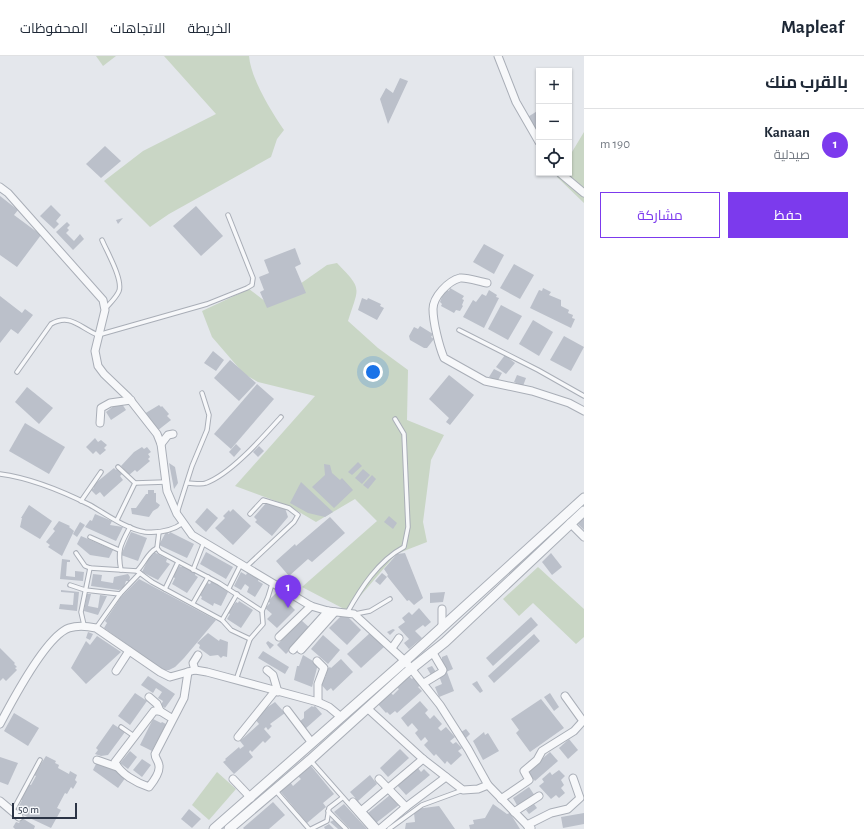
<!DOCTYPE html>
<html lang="ar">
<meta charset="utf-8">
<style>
:root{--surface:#fff;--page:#f6f6f7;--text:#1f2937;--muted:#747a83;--line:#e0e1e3;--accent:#7c3aed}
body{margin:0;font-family:"Alegreya Sans",Cairo,sans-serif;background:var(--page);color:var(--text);direction:rtl}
.controls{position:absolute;right:12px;top:12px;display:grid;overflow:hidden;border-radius:0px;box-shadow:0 1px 3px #0004}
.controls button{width:36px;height:36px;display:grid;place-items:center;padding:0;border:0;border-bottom:1px solid var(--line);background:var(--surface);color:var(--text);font:20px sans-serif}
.scale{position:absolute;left:12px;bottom:10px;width:65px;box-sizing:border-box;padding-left:4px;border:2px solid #2b3445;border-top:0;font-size:11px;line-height:14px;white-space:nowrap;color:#2b3445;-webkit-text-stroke:3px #f4f6f9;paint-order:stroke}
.you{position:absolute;left:373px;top:316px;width:14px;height:14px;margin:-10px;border:3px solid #fff;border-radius:50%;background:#1a73e8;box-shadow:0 0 0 6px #1a73e833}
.badge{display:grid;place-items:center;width:26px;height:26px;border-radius:50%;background:var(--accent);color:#fff;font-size:13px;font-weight:700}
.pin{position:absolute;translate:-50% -33px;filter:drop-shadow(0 1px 2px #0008)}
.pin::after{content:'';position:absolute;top:21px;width:14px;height:12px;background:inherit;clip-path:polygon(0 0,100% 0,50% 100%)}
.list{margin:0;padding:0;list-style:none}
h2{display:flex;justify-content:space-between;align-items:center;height:52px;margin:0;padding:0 16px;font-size:17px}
h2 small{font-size:13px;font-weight:400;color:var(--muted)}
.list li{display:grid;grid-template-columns:26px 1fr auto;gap:12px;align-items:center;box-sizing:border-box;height:72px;padding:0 16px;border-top:1px solid var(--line)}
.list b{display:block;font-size:15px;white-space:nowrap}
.list p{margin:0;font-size:13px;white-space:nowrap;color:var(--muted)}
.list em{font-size:13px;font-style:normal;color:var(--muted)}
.actions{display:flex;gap:8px;padding:12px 16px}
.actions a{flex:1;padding:9px 0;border:1px solid var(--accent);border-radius:0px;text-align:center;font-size:14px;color:var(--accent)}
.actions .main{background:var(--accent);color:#fff}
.icon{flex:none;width:22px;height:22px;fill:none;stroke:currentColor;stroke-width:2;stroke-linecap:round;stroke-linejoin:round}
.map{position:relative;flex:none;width:584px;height:773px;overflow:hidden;direction:ltr}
header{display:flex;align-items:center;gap:24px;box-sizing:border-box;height:56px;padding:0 20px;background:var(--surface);border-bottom:1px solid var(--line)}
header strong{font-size:19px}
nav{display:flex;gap:22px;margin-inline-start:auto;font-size:14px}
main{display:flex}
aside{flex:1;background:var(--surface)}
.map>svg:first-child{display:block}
.green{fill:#c9d6c5}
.building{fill:#bbc0ca}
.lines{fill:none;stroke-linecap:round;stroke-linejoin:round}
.service-casing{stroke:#a9aeb7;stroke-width:5.5}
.minor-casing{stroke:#a9aeb7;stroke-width:9}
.tertiary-casing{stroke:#a9aeb7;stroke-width:11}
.service{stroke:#f7f8fa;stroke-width:3.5}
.minor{stroke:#f7f8fa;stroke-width:7}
.tertiary{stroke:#f7f8fa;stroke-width:9}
</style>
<header>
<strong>Mapleaf</strong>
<nav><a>الخريطة</a><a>الاتجاهات</a><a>المحفوظات</a></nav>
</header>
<main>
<aside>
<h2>بالقرب منك<small></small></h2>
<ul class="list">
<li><span class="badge">1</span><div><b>Kanaan</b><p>صيدلية</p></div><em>190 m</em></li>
</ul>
<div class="actions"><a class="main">حفظ</a><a>مشاركة</a></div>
</aside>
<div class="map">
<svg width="584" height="773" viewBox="0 0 584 773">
<rect width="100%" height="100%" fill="#e4e7ec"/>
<g class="green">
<polygon points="96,0 116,0 103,10"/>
<path d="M 164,0 L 249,0 C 251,23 271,55 284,74 L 277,83 L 271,101 L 169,158 L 150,171 L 104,125 L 143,95 L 216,58 Z"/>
<polygon points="584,76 584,147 557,121 560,117 569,117 569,101"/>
<path d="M 337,207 C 363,234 359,230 348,265 L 378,292 L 408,314 L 407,364 L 444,379 L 431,404 L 423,466 L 427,486 L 396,498 L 351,551 L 346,554 L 302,531 L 377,465 L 355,443 L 316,466 L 289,450 L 235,430 L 315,340 L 258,326 L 244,318 L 212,281 L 202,255 L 249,233 L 270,249 L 327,209 Z"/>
<polygon points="538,511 584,553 584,581 576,588 533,547 519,560 503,543"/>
<polygon points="217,716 236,733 209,764 192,749"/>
</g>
<g class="building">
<polygon points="400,22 408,25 388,68 380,43 386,32 393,37"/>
<polygon points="539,54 539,81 526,62"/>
<polygon points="105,90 121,105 101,122 86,108"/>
<polygon points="0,140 18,154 14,159 41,179 17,211 0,199"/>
<polygon points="51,149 61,159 56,165 59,168 54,173 40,160"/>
<polygon points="196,150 223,180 201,200 173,170"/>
<polygon points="123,162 118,168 116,164"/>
<polygon points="67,166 70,169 67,172 69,174 66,177 74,185 80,178 84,183 73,194 56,176"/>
<polygon points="484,188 504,199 494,218 473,206"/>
<polygon points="295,192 301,208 295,211 306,237 267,252 260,236 264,234 259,221 269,217 264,204"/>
<polygon points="514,208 534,219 520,243 500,232"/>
<polygon points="450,232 464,240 462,243 464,244 462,249 463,250 460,255 456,254 454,257 441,250 442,248 440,246 443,238 446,233 449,235"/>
<polygon points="543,232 551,236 549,239 561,244 561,250 569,254 568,257 573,259 572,262 575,263 571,272 530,252 539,234 542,235"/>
<polygon points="489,234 497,239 496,241 499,242 484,272 463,261 473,244 476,246 482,238 486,240"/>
<polygon points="0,240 22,257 25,253 33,259 18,278 11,273 0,287"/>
<polygon points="362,242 367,244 368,242 381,248 380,250 384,252 377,264 358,254"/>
<polygon points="501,249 522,260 508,284 488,273"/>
<polygon points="533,264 553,276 539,300 519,288"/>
<polygon points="420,270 433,278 431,281 434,283 427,292 424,292 410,284 409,280 414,271 418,273"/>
<polygon points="564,280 584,291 571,315 550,304"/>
<polygon points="213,295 224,304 216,315 204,307"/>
<polygon points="505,299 515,307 506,318 496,311"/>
<polygon points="230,304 256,327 239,345 214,322"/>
<polygon points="494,313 502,317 497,326 489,321"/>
<polygon points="449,319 474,339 450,369 446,366 449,362 429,343"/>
<polygon points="517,319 526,322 523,330 514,326"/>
<polygon points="257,328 274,343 231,393 214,378"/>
<polygon points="27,331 53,352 39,368 15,346"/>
<polygon points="120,345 126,354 111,364 106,356"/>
<polygon points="159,349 161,351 162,350 169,358 167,360 171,364 157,375 144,358"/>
<polygon points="25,367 65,391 49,418 9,395"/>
<polygon points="95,382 98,386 101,384 107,389 104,392 106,394 100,399 96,395 93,398 86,391"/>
<polygon points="236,388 241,393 234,401 229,396"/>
<polygon points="259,390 264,395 258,401 253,396"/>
<polygon points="142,391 144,393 147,391 151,396 148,398 150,401 148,403 150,405 137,416 135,414 129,419 121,410 134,396"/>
<polygon points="358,406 362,410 352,419 348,416"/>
<polygon points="169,407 175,411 178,427 174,433"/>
<polygon points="324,408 330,409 332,417 340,424 342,422 353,434 334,452 312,431 325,419"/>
<polygon points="114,412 116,414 118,412 123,417 120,420 123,424 104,441 100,436 96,439 91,434 94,432 92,430"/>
<polygon points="363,413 370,419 362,428 355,422"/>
<polygon points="372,419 376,423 368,433 363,429"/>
<polygon points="301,426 333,456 325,461 308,457 290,447"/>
<polygon points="148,434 154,434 154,437 156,437 156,446 160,449 158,452 153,455 149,461 132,458 131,452 136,452 146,438 148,438"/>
<polygon points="267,446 285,452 288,461 272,480 255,466 257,464 254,461"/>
<polygon points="29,449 52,465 40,483 20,471 22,462 21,462"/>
<polygon points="207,452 218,462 206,476 195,466"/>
<polygon points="233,453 251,470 233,489 215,472 225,462 223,460 229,454 230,456"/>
<polygon points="95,458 112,465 110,469 123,471 116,485 85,471 90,464 92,465"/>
<polygon points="389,460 397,467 393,473 384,466"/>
<polygon points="330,461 345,477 312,506 308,503 289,520 276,505 295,488 296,490"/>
<polygon points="581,462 584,462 584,474 577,467"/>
<polygon points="59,465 70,470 69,471 74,475 62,500 48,491 50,489 46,486 55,475 53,473"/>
<polygon points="80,466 85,469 77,481 73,478"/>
<polygon points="131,476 147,482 138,505 121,499"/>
<polygon points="166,476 169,478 170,476 194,488 187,502 159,489"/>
<polygon points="81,480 113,494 109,502 90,499 77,488"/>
<polygon points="154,496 167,503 166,506 170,508 158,524 142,516 151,497 153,499"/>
<polygon points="206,496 233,511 226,523 200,508"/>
<polygon points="405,497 423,542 414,549 409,544 407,545 387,520 388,519 384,513 397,498"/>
<polygon points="551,497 562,511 552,519 542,506"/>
<polygon points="62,503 70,504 70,506 67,506 66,520 75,521 75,515 84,516 83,525 60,523"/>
<polygon points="183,509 196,516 195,519 198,521 187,537 172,528 175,522 173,521 179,510 182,511"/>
<polygon points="241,516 246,519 247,517 259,523 258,525 263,528 255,541 247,536 249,531 245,528 241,534 234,530"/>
<polygon points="382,517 387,521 380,529 375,525"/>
<polygon points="93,518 102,519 101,525 113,527 114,521 128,518 130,521 129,525 126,525 124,531 119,534 91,530"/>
<polygon points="139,523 216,564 184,602 175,611 169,614 164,614 156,609 104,572 107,567 105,565 121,541"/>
<polygon points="212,524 228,536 221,550 214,547 213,550 201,543 202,541 200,539 207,527 210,528"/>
<polygon points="61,534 79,536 77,555 59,553 60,548 73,549 74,537 61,536"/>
<polygon points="277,536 295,554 277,572 267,563 272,558 265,552 270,547 268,545"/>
<polygon points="445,536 443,546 430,547 430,537"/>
<polygon points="87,538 91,538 88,550 98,552 100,539 107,540 98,559 84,555"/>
<polygon points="239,545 253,554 241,572 227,563 230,558 228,557 236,546 238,547"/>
<polygon points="419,552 431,566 425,571 423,569 415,575 422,582 409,593 404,587 409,583 398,571 405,566 402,562 409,556 412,559"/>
<polygon points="344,557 361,574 347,589 329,572"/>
<polygon points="531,561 538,569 493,610 486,602"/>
<polygon points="301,564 311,573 286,598 277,589"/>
<polygon points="393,573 395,574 390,579 387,576"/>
<polygon points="88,576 93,578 90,584 86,582"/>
<polygon points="208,577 219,585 220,583 228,586 227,601 223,600 221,602 218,599 210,600 199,592 200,589 197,587"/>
<polygon points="370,577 384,591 361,612 347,598"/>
<polygon points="534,578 540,585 494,627 488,620"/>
<polygon points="323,579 340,594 328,608 311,593"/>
<polygon points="97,580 121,596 86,628 71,612 86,585 90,589"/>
<polygon points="268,585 274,589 270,593 266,587"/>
<polygon points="0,592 15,607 14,608 17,611 15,612 17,614 6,625 3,622 0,625"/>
<polygon points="263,595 289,611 285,618 258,602"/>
<polygon points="303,599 318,608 312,631 294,624 297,610 299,610"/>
<polygon points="447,599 453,613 446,616 442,608 442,601"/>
<polygon points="341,603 353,616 333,635 331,632 327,635 319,626 326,620 324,618 327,613 330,611 331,612"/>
<polygon points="432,610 436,616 431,619 427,612"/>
<polygon points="447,616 454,635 439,641 435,631 442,628 439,620"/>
<polygon points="148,620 175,638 165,652 161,649 163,645 158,642 162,636 156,632 153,637 141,629"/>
<polygon points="409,620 412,623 414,621 421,629 418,631 422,635 397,657 395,655 390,659 387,656 386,657 377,647 390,636 393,639 399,633 396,631"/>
<polygon points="477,625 483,635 480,637 472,628"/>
<polygon points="135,637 147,645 130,669 118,660"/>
<polygon points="550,637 559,651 554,655 544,641"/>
<polygon points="541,643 564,672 530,696 516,677 519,674 511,663"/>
<polygon points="420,645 428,654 425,657 430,663 434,659 442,668 438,672 441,675 446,671 455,681 450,685 453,688 456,686 462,692 458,695 462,699 451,709 447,705 445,708 436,698 434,700 424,689 428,685 425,681 421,685 415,677 418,674 412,667 408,671 401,662"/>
<polygon points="275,646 285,657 270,668 272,670 268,674 266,671 264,673 271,681 265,687 263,685 252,696 250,694 249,696 253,701 234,718 223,706 226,704 225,703 239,691 240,693 244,690 240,685 259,668 255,663 262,655"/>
<polygon points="312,650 313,651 315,650 322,658 305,673 299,666 304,662 304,656"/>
<polygon points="14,657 39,672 28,690 4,675"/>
<polygon points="153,663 161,667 162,666 166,668 152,695 140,689"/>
<polygon points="113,668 125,676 108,699 101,700 95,698 98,694 96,692"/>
<polygon points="466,673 470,678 466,682 461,676"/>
<polygon points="484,676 485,679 488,677 499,695 483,704 473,685"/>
<polygon points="569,683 578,694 568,703 559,692"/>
<polygon points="400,693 409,702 388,721 380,712"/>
<polygon points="130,695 137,701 128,713 120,707"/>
<polygon points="550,696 558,705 535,725 527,716"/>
<polygon points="46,700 56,705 55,707 59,709 58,712 69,718 70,715 77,719 75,724 77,726 73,733 71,731 67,738 65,737 57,752 61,754 51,772 19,757 22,751 19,750 22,744 20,743 28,728 31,729 36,720 34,719"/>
<polygon points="0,701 18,707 8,729 0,726"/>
<polygon points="142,703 151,709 142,721 133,714"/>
<polygon points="104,707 126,721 118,732 93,714 96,708"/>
<polygon points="311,710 334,738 323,747 326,751 307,767 280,735 290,726 293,730 301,723 298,720"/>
<polygon points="417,711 421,716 424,713 430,719 406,739 397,729"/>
<polygon points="559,714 565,720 561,724 564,729 561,732 565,737 559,742 556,739 551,743 539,730 544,726 542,723 550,716 552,719"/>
<polygon points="370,719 377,728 358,745 350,736"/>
<polygon points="529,731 535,740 518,751 513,742"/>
<polygon points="390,739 399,749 376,767 368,757"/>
<polygon points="273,746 285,759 269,773 244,773 243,772"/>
<polygon points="344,748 367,773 350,773 334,756"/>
<polygon points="493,748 507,758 510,757 520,773 470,773 469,769 474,768 473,764 485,762"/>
<polygon points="534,748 537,752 529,758 526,754"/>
<polygon points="439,750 455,773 405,773 406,767 415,766 414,757 416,757 416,753"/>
<polygon points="189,753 201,763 192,772 181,763"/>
<polygon points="584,757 584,768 563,772 561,761"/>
<polygon points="22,762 35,770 34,773 15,773 13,771 16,766 19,767"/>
<polygon points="334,764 343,773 338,773 330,766"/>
<polygon points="329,768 334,773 325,773 324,771"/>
</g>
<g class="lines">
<defs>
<g id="service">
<path d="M 102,184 C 107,196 123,223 119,235 C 116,242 110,247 105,253"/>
<polyline points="459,274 538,314 584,340"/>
<path d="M 17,316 L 51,268 C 71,257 80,272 98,279 L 207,248 L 247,232 L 252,229 L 253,222 L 228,159"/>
<polyline points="118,411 135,427 166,426"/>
<path d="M 0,418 C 31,422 62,435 90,449 C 106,458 126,473 145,476 C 159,477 172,475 183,467"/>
<path d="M 187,427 C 193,427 201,429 206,427 C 231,418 263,381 281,361"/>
<polyline points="81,445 101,416"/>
<polyline points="177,457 192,410 207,374 209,359 202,337"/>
<polyline points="117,464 135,427"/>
<polyline points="159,476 157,492 160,496 219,527 262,555 263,568 250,583 236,624"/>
<polyline points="90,481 119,494"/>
<polyline points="76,497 85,510 90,512 137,515 152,526 222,564 231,574 250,583"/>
<polyline points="246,511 294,466 298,459 289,452 263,444 250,458"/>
<path d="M 121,514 C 117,494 121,488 130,471"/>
<polyline points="193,514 204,486"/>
<path d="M 137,515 C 145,507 147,497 157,492"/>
<polyline points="70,529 85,534 120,538"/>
<polyline points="229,532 241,508"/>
<polyline points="165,533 178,506"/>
<polyline points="193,547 208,521"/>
<polyline points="262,555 268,541 272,528"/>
<path d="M 347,557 C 361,532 378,505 404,491 L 408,471 L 404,378 L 395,363"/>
<polyline points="355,558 370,555 390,543"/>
<polyline points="222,564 237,538"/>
<polyline points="84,569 81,556 90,512"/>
<polyline points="96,572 120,538 140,517"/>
<polyline points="121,671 134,680"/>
<polyline points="311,705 371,773"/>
<polyline points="275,734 309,773"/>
<polyline points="328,755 346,773"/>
<polyline points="12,756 40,704"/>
<polyline points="311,773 327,765 329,752 342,742"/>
<polyline points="389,773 422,749 463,734"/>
</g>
<g id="minor">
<polyline points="498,0 516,46 539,86"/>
<polyline points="560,117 584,137"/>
<polyline points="0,131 8,137 103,244 105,254 95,295 98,310 104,318 128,341 157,378 161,388 167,435 177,458 192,479 311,550 328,555 354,558 405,605 440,649 468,693 488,729 527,769 529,773"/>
<path d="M 487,227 C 480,226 467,221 460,222 C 448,225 433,241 433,253 C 433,266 439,290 444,302 L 485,325 L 532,335 L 569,347 L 584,355"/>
<polyline points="100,367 101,352 110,347 131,344"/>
<polyline points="161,388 168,379 173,378"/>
<polyline points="570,467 584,481"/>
<polyline points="442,553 442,569"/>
<polyline points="279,581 311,550"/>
<polyline points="392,592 399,582"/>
<polyline points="293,594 328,555"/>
<polyline points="301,594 335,556"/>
<polyline points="317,605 324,612 318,628 318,646"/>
<polyline points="195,614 193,607 198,599"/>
<polyline points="267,614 273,619 278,636"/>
<polyline points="116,615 129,595"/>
<polyline points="424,627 442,616 443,614 433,597"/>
<polyline points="149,641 157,648 160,655"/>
<polyline points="367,652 423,703 463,734 478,733 488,729"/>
<polyline points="287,654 312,687"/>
<path d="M 173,663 L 160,655 L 154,655 L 115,706 C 120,718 137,727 149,731 C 153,726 160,717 159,710 C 159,705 155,703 155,698 L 184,642 L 188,616"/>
<path d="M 0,668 C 12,645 46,580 69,572 C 78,569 87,570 96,572 L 160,616 L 170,621 L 195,614 L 207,616 L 318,646 L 329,651 L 341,661"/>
<polyline points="238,681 275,635"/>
<polyline points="97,704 117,711"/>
<polyline points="233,723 251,742"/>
<polyline points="379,723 406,751 446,721"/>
<polyline points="501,743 529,724 524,715 537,704 542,695 574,675 583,665 565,640"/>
<polyline points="0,745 19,761"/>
<polyline points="353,746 377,773"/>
<polyline points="360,756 423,703"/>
<polyline points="514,756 539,740"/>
<polyline points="531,772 527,769 551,757 568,753 580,742 573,722"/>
<polyline points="380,773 406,751"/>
</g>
<g id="tertiary">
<polyline points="214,773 405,605 584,442"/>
<polyline points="229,773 310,704 406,617 445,586 584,455"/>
</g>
</defs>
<use href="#service" class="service-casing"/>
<use href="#minor" class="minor-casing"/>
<use href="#tertiary" class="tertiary-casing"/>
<use href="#service" class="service"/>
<use href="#minor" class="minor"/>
<use href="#tertiary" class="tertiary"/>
</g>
</svg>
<div class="controls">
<button>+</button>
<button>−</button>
<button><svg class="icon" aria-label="locate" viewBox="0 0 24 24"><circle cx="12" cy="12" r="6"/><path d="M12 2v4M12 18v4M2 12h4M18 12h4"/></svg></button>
</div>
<div class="scale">50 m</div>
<div class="you"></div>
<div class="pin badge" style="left:288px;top:552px">1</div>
</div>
</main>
